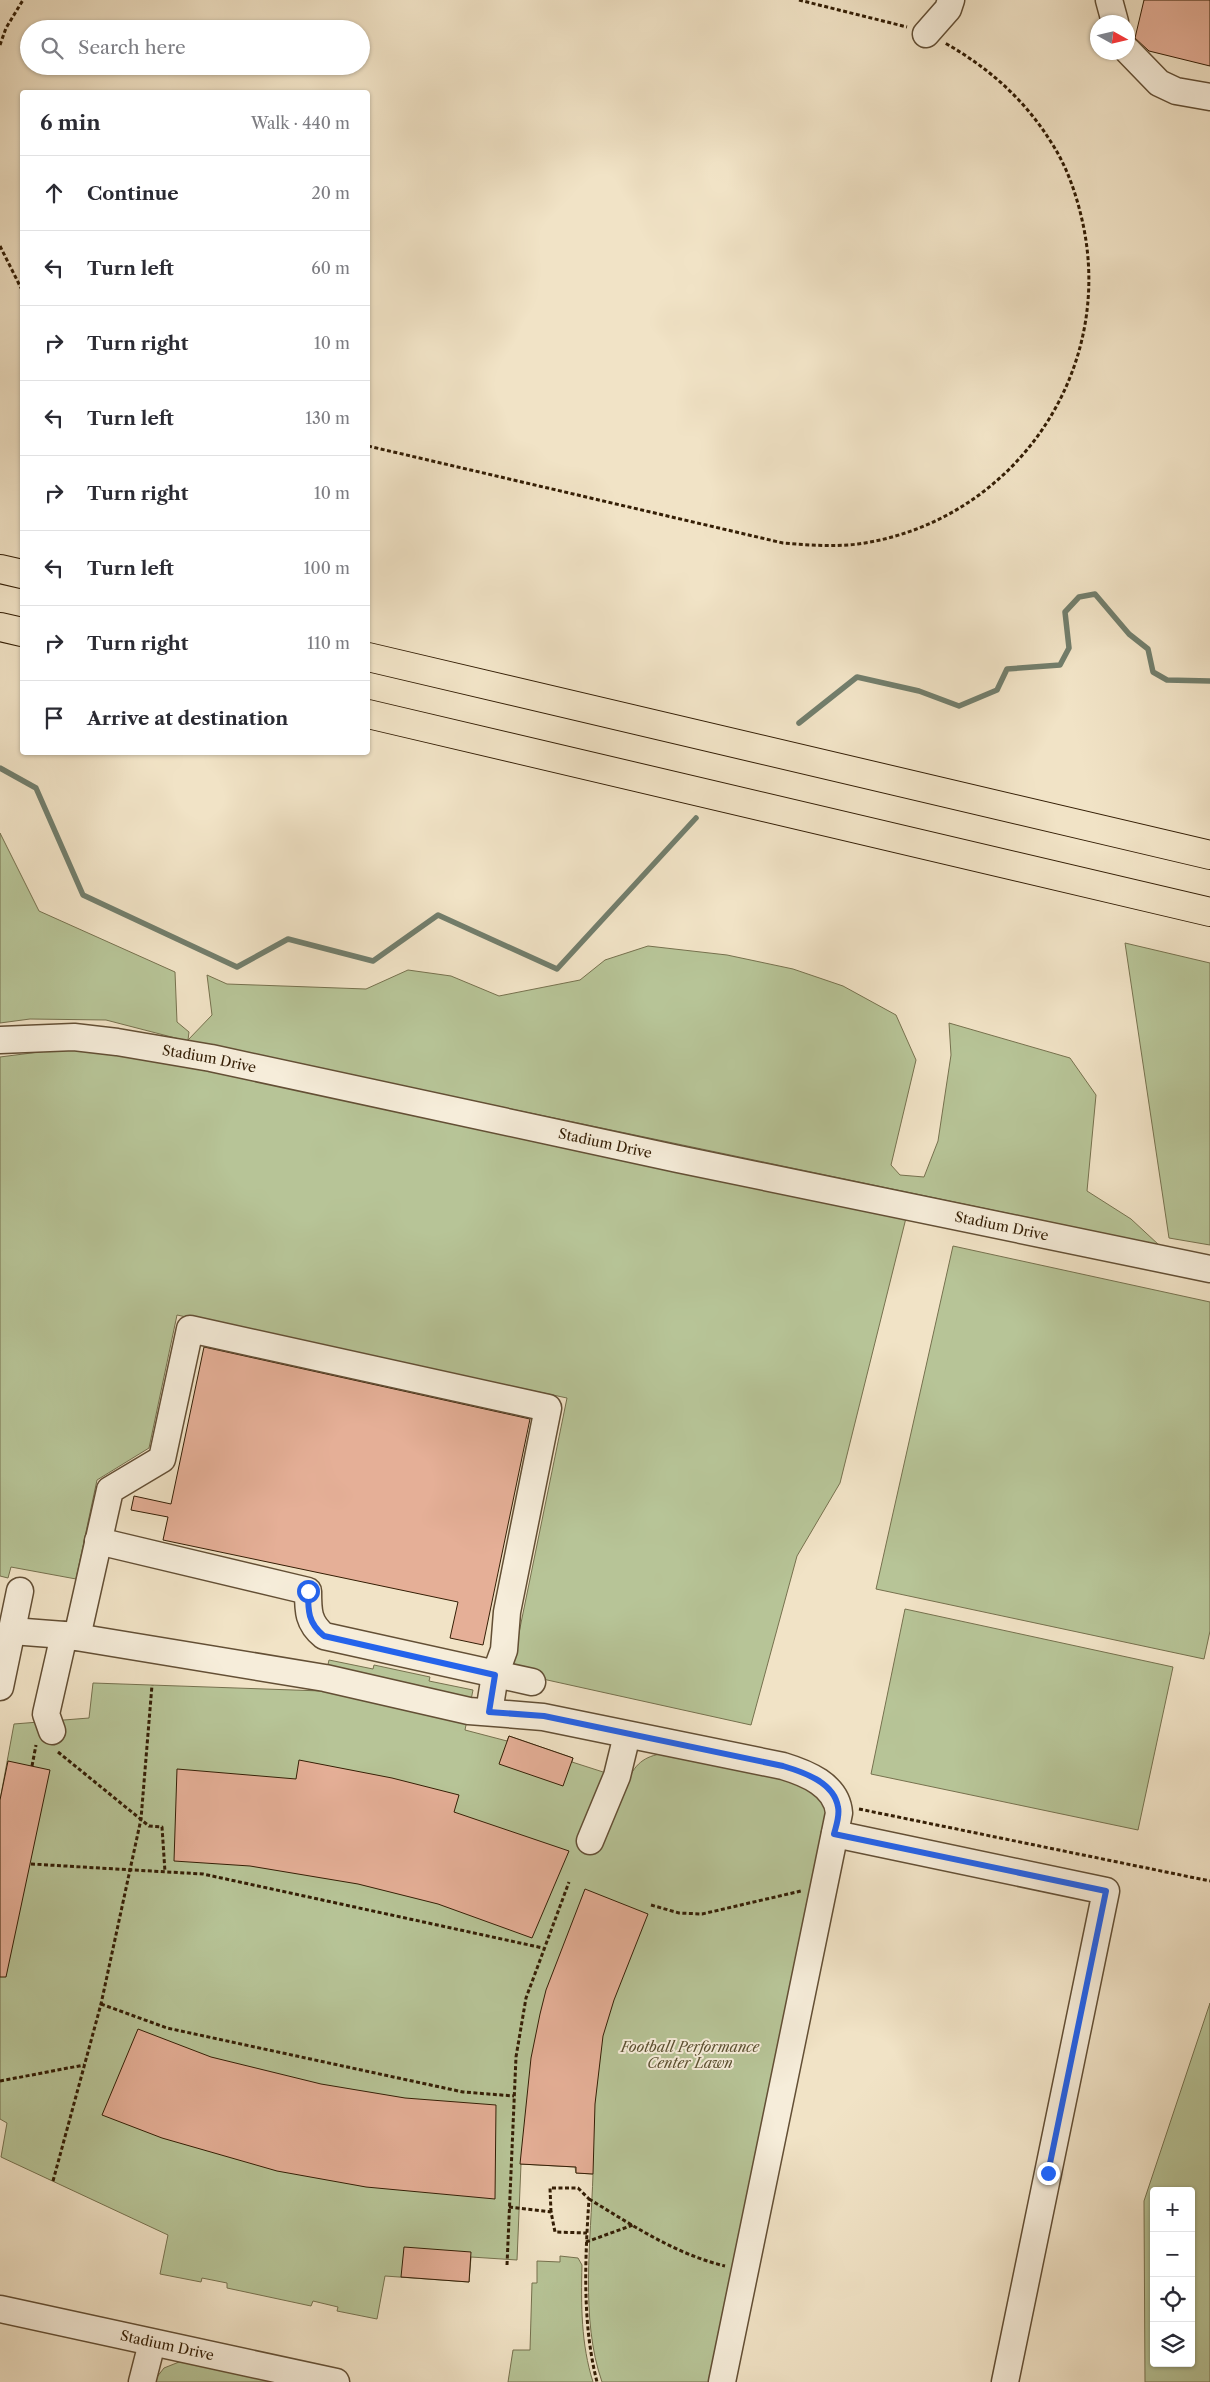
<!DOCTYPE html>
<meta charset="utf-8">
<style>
:root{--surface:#fff;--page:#f2f2f3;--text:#2b2b33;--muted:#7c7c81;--line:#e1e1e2}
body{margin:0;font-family:"Libre Caslon Text",serif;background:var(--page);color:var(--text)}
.controls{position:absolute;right:15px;bottom:15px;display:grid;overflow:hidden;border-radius:5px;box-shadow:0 1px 4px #0004}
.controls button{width:45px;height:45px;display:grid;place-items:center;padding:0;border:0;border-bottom:1px solid var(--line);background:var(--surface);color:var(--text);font:25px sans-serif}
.compass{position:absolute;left:1090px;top:15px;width:45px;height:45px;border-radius:50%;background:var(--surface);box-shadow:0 1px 4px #0004;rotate:98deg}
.stop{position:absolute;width:15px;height:15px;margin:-11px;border:4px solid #2563eb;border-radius:50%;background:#fff}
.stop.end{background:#2563eb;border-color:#fff;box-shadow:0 1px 5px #0008}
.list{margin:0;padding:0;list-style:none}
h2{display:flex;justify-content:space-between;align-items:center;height:65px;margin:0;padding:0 20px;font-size:21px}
h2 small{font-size:16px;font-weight:400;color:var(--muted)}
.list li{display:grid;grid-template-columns:32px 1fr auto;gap:15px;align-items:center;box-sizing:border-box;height:75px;padding:0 20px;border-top:1px solid var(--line)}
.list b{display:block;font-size:19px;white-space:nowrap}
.list em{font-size:16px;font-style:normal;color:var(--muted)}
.icon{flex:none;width:28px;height:28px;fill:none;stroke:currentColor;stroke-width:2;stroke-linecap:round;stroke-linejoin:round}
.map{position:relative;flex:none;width:1210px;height:2382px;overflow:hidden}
.search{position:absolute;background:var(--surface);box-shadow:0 1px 4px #0004;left:20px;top:20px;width:350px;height:55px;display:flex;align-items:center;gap:12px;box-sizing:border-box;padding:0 18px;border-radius:28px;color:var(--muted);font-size:19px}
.panel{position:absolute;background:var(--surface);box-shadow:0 1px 4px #0004;left:20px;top:90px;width:350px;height:665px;border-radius:5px}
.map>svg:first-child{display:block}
.green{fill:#b7c497;stroke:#76714e;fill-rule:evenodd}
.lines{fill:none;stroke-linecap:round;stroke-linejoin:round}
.stream{stroke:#727e6c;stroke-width:5.5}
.building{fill:#e5af97;stroke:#341e05}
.minor-casing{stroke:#634f35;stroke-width:29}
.major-casing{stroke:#341e05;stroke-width:30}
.path{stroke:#341e05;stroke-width:3;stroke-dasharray:4 2.5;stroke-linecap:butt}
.minor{stroke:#f6edda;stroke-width:26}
.major{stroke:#f1e3c6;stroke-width:28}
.route{stroke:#2563eb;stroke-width:6}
.labels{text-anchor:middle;stroke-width:4;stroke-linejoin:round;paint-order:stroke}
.street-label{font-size:14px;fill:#341e05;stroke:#f6edda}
.park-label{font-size:14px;font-style:italic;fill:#5b5031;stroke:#f6edda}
</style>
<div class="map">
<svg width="1210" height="2382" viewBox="0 0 1210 2382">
<rect width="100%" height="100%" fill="#f1e3c6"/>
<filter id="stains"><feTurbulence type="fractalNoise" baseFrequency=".004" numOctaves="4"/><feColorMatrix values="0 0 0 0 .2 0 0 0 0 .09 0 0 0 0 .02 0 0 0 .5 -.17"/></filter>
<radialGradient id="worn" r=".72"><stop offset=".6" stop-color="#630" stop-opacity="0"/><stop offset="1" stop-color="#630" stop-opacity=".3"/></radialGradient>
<g class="green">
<polygon points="0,833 39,911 175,972 177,1022 189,1032 188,1040 212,1015 207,975 227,984 366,989 408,970 451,976 499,996 580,980 605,960 648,946 727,955 793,969 843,986 896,1015 916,1060 891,1165 900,1175 924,1177 938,1141 951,1055 949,1023 1070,1058 1096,1095 1087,1191 1131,1219 1159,1245 187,1041 106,1020 30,1019 0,1023"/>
<polygon points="1125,943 1210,963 1210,1245 1169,1238"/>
<polygon points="117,1042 909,1206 840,1483 797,1556 751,1725 511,1672 567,1398 177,1315 149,1448 97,1480 76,1579 11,1567 8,1578 0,1576 0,1057"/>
<polygon points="953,1246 1210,1302 1210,1631 1204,1659 876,1589"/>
<polygon points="905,1609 1173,1667 1138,1830 871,1774"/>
<path d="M 329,1660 L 373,1669 L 374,1665 L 430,1677 L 429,1681 L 473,1690 L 465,1730 L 507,1741 L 509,1736 L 573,1758 L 572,1762 L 628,1780 C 636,1762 647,1755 667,1753 L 779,1776 L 818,1794 L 828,1812 L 712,2382 L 602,2382 C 580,2319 591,2240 593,2174 L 576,2173 L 575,2167 L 521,2164 L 517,2260 L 471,2257 L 469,2282 L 385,2276 L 377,2319 L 337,2311 L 338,2307 L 313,2301 L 311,2306 L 227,2288 L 227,2283 L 202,2278 L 201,2282 L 160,2274 L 168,2235 L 1,2157 L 7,2123 L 0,2119 L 0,1800 L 14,1724 L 89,1718 L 93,1683 L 322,1691 Z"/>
<path d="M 1210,2003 L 1210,2382 L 1145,2382 L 1144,2201 ZM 1154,2191 L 1191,2191 L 1191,2363 L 1154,2363 Z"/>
<path d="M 560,2256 L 578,2258 L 582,2265 C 581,2305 581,2344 593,2382 L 508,2382 L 513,2350 L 530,2350 L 532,2283 L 537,2283 L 537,2261 L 560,2262 Z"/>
<polygon points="179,2362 188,2362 280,2382 153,2382 164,2368"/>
</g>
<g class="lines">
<g class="stream">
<polyline points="799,723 857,677 919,691 959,706 997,690 1007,669 1060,665 1069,648 1065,612 1079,597 1095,594 1129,634 1148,649 1153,672 1167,680 1210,681"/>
<polyline points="0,768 36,788 83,895 237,967 288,939 373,961 438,915 557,969 696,818"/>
</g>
</g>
<g class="building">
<polygon points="1144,0 1210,0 1210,66 1149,51 1135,38"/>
<polygon points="204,1347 530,1419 483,1645 450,1638 458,1602 163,1540 168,1517 131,1510 134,1496 171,1504"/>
<polygon points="509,1736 573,1758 563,1786 499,1764"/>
<polygon points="299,1760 392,1778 459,1795 454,1812 569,1851 532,1938 438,1904 358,1884 250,1866 174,1861 177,1769 296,1779"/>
<polygon points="8,1761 50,1770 6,1977 0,1977 0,1800"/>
<polygon points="585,1889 648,1914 614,2000 603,2036 595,2104 593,2174 576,2173 576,2167 520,2164 531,2058 540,2014 546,1990"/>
<polygon points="138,2029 211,2057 321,2084 405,2098 496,2105 495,2199 366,2187 277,2171 162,2138 102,2115"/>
<polygon points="404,2247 471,2252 469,2282 401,2277"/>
</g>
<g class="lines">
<defs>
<g id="minor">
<polyline points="1109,0 1115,22"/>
<polyline points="926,34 948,9 951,0"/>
<polyline points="1128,51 1159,83 1176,91 1210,97"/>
<path id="s1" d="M 0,1040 L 74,1037 L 117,1042 L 211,1058 L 678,1159 L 1210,1269"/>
<path d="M 98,1541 L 308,1591 C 308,1611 308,1623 324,1636 L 532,1682"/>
<path d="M 12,1631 L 64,1635 L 325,1678 L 469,1711 L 543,1717 L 783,1766 C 806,1773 837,1785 839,1813 L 722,2382"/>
<polyline points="77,1637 110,1490 162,1459 190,1329 548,1408 507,1612 504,1650 495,1675 489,1712"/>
<polyline points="0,1687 20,1591"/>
<polyline points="52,1731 46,1714 64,1635"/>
<polyline points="835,1834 1106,1891 1005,2382"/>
<polyline points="590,1841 617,1776 627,1735"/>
<path id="s2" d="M 0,2309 L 336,2382"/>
<polyline points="142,2382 152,2343"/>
</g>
<g id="major">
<polyline points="0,569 22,574"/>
<polyline points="0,627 22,632"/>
<polyline points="368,657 1210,855"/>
<polyline points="368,714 1210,912"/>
</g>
</defs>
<use href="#minor" class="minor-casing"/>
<use href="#major" class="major-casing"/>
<g class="path">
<polyline points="799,0 907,27"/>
<polyline points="0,45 6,28 23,0"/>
<polyline points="0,246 22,290"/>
<path d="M 368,446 L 783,543 C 808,545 833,547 858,544 C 1009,523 1113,379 1084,229 C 1078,199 1068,168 1051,142 C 1024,99 989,68 945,43"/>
<polyline points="58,1752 149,1826 162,1827 165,1872"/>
<polyline points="32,1766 36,1745"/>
<polyline points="859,1809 1210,1881"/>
<polyline points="31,1864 203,1874 543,1948"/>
<polyline points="651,1905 679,1913 702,1914 801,1891"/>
<polyline points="101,2004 167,2028 463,2092 514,2096"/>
<polyline points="0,2081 84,2065"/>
<polyline points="53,2181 101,2004 141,1819 152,1685"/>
<path d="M 589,2199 C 632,2225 675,2254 725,2266"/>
<polyline points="509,2207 551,2212 555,2232 587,2233"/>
<path d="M 551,2212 L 550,2188 L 578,2188 L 589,2199 C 585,2259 582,2323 597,2382"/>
<polyline points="586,2242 633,2225"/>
<polyline points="507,2265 516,2057 526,1998 569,1882"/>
</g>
<use href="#minor" class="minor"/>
<use href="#major" class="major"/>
</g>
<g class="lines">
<path class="route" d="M 308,1591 C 308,1611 308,1623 324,1636 L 495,1675 L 489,1712 L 544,1716 L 783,1766 C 803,1772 834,1782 838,1807 C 840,1816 836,1826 834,1834 L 1106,1891 L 1048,2173"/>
</g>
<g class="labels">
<g class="street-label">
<text dy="5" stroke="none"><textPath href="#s1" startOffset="211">Stadium Drive</textPath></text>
<text dy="5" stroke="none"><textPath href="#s1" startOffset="616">Stadium Drive</textPath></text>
<text dy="5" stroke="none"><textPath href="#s1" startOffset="1021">Stadium Drive</textPath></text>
<text dy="5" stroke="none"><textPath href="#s2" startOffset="171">Stadium Drive</textPath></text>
</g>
<g class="park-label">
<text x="690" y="2052">Football Performance<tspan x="690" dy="16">Center Lawn</tspan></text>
</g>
</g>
<rect width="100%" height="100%" filter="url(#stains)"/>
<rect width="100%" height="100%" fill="url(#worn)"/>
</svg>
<div class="controls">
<button>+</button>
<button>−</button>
<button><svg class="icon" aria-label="locate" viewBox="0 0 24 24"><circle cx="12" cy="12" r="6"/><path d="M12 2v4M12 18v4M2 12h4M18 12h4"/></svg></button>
<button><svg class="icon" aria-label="layers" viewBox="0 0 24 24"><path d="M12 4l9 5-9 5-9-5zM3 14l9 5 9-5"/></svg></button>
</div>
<svg class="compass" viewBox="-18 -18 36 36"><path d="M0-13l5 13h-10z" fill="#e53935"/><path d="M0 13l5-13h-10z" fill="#7c7c81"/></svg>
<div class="stop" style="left:308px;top:1591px"></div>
<div class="stop end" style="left:1048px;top:2173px"></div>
<div class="search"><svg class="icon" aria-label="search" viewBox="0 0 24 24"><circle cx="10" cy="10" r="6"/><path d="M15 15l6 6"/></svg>Search here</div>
<section class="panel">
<h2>6 min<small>Walk · 440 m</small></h2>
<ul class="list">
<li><svg class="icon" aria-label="ahead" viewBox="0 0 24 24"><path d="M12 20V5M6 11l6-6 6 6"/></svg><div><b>Continue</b></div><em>20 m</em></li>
<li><svg class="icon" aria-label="left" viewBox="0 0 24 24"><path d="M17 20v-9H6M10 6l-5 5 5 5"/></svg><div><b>Turn left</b></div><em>60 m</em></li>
<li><svg class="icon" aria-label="right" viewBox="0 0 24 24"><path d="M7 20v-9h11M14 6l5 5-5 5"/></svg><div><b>Turn right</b></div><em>10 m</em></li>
<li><svg class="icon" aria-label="left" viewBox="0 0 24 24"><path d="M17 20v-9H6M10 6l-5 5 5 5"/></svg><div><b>Turn left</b></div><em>130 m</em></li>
<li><svg class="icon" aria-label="right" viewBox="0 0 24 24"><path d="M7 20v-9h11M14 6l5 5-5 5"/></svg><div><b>Turn right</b></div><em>10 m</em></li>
<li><svg class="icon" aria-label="left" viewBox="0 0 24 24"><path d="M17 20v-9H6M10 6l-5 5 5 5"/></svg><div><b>Turn left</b></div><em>100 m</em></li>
<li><svg class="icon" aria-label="right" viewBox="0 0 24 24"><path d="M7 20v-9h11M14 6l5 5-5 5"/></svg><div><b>Turn right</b></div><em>110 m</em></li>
<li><svg class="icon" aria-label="arrive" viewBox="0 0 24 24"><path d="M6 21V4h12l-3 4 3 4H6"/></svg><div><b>Arrive at destination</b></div></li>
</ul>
</section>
</div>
